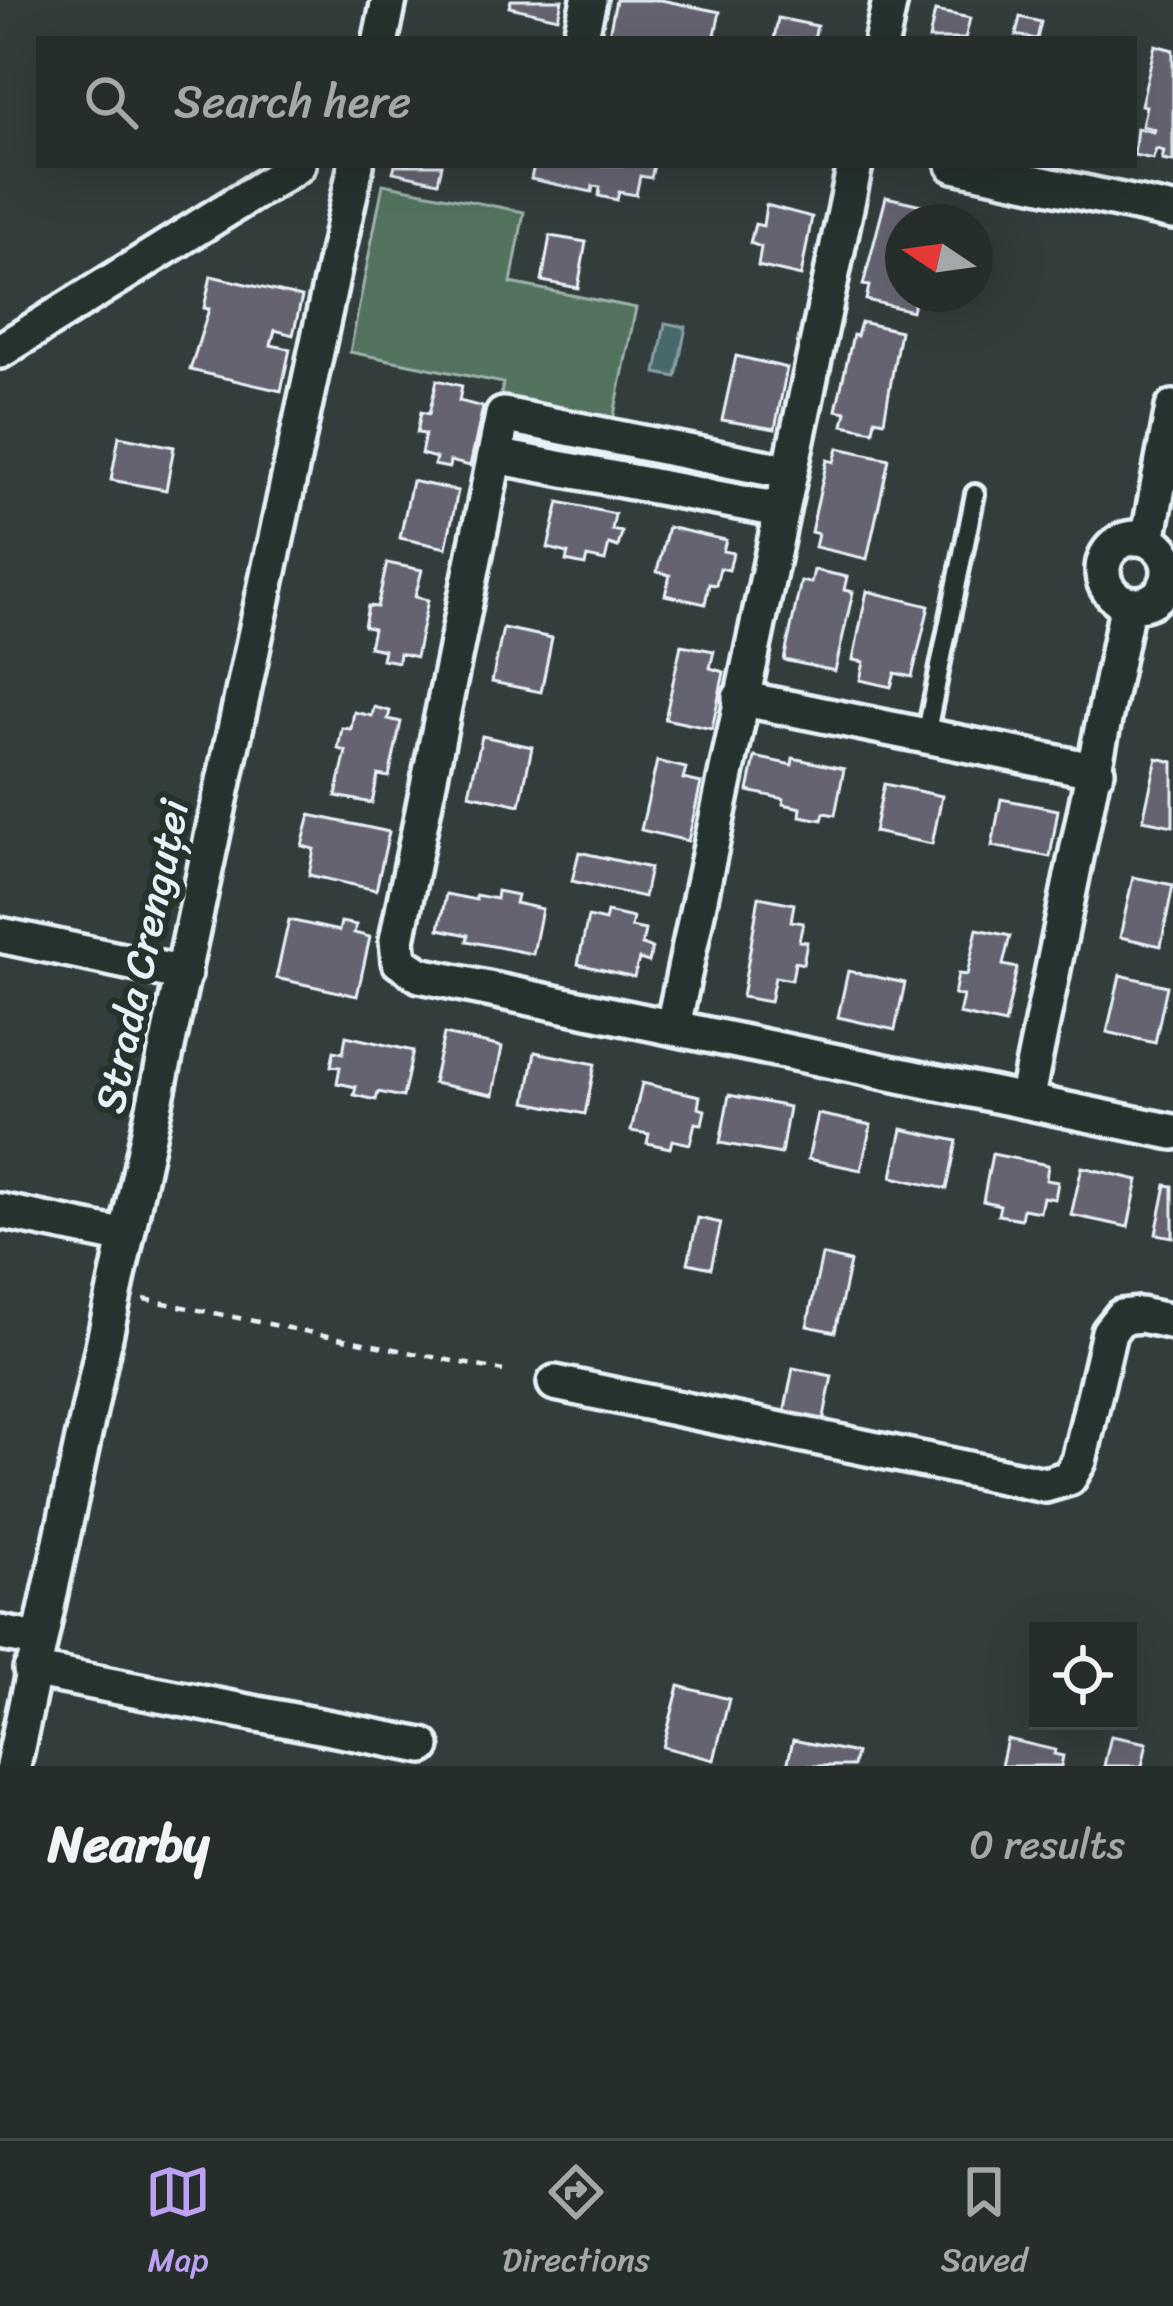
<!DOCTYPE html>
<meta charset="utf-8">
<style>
:root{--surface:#262e2c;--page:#2e3634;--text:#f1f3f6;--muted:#a4a8a9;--line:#424a48;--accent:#bca0f2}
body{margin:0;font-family:Sriracha,sans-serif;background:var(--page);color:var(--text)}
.controls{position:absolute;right:36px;bottom:36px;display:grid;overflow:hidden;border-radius:0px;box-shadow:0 12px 48px #0002}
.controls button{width:108px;height:108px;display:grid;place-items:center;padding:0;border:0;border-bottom:3px solid var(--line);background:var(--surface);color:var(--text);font:60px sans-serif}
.compass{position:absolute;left:885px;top:204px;width:108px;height:108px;border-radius:50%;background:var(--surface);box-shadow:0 12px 48px #0002;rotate:283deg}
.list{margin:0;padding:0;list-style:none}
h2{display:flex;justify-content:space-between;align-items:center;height:156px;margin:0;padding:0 48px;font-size:51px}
h2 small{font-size:39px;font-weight:400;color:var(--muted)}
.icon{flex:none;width:66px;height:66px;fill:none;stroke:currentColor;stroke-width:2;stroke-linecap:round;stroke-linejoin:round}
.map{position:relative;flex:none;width:1173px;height:1766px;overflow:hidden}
.search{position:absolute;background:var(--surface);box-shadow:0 12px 48px #0002;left:36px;right:36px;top:36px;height:132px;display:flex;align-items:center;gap:30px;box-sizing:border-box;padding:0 42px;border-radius:0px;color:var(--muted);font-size:45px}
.sheet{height:372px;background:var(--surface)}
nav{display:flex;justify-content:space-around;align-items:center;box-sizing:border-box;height:168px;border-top:3px solid var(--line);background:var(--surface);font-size:33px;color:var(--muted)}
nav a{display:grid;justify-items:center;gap:6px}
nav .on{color:var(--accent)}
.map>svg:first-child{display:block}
.green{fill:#52735e;stroke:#9db2ab;stroke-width:3}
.water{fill:#46696c;stroke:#879fa4;stroke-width:3}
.building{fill:#666471;stroke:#e8f1f8;stroke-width:3}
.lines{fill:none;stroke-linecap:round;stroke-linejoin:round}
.lane-casing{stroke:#e8f1f8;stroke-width:26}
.street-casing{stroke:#e8f1f8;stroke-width:42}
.path{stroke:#e8f1f8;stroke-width:4.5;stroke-dasharray:9 9;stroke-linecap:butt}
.lane{stroke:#26332d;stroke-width:16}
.street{stroke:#26332d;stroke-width:33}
.labels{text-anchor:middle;stroke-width:12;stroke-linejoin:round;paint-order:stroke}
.street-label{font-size:42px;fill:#e8f1f8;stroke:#26332d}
</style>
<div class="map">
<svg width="1173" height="1766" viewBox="0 0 1173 1766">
<rect width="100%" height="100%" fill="#333d3b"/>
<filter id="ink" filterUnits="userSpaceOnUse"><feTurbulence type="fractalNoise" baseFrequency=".00833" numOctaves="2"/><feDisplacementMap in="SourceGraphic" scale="24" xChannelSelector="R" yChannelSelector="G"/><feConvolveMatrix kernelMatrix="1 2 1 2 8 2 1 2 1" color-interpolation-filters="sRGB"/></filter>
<g filter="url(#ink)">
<polygon class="green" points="383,184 524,212 511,283 636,308 611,430 499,408 503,383 350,352"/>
<polygon class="water" points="665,323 686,327 676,377 656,373"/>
<g class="building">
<polygon points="511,0 562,0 558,18 509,7"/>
<polygon points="616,0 661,0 720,12 715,35 726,39 608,39"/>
<polygon points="935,11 970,18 965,39 929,39"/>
<polygon points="1020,17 1041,22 1037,39 1016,35"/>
<polygon points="778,18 817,26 814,39 774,39"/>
<polygon points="1155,45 1173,50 1173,162 1162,160 1164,151 1156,149 1153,159 1134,155 1137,128 1153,132 1154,129 1142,126 1146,106 1141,105"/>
<polygon points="395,165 442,165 438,182 393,172"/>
<polygon points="534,165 654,165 651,178 640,176 636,195 619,192 617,200 599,196 600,187 593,186 592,192 531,179"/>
<polygon points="886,197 935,208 932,222 903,222 903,294 916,294 912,311 866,300 869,286 863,285"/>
<polygon points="766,205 812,217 801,276 758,266 761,247 750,243 755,224 763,226"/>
<polygon points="550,236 586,242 578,288 542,281"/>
<polygon points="211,276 302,297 293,335 275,330 271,345 290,349 281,391 190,370 209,309 204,308"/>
<polygon points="861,322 900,331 884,421 875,419 873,431 843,425 846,412 836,410 853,335 857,336"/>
<polygon points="736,356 787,368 775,429 722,420"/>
<polygon points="437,380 462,386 459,401 483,407 470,466 450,461 449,468 434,465 436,458 421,454 425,434 417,433 421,412 429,414"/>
<polygon points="119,436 174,447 166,490 111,480"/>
<polygon points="838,448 889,459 867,559 815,547 818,534 811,532 827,460 834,462"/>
<polygon points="412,481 458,491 446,548 400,538"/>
<polygon points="559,502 615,514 612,530 622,532 618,547 609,544 605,561 587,557 585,565 566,561 568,553 548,548"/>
<polygon points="668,527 726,540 723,551 733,553 729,570 720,568 716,585 709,584 705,604 665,595 670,575 657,572"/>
<polygon points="387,563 422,570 415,597 428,600 416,657 399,653 398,662 382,659 384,650 369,647 373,629 364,626 368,606 377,607"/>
<polygon points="814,570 847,577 844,590 853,592 835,671 784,660 801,581 811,583"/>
<polygon points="867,591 929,606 912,677 895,673 891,687 860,680 864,662 853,660"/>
<polygon points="503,628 552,638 541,692 492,682"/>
<polygon points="681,645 714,651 710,668 724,672 712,729 665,719"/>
<polygon points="374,707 390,711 388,719 401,722 389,777 378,775 372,803 336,796 346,751 338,749 342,728 351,729 354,712 372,716"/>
<polygon points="482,736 532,747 520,805 469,794"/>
<polygon points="755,757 792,765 793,758 844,769 835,815 824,813 822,820 800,816 801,808 783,804 784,799 748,791"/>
<polygon points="1157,758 1173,762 1173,826 1143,820"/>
<polygon points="657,761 686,768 683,779 701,783 688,841 641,830"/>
<polygon points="884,784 942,796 932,844 874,832"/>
<polygon points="1001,799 1058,810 1050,857 992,846"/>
<polygon points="310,815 389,832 376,890 309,875 314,849 302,846"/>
<polygon points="579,852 650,868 644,897 572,881"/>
<polygon points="1133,877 1173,885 1161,946 1120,937"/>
<polygon points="497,891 517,895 515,903 542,909 533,954 467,941 468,935 439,929 446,894 476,900 476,895 496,899"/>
<polygon points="759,897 794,904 791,921 803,923 799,941 807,942 803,964 795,962 792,980 775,977 770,1002 742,997"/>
<polygon points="607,912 633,918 631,927 645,930 642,945 652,948 649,962 639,959 634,977 578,964 588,917 605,921"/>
<polygon points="289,920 339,931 341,922 356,925 354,933 370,937 357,996 276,978"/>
<polygon points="977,929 1010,936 1003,965 1017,968 1005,1024 959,1014 963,996 954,995 958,974 967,975"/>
<polygon points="848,971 905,983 895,1030 838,1017"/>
<polygon points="1120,975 1167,986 1155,1043 1107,1032"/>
<polygon points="444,1034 502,1047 493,1095 433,1083"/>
<polygon points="346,1036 413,1051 403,1097 378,1092 376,1100 354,1095 356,1087 337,1083 340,1067 331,1066 334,1051 343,1053"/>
<polygon points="535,1052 595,1064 585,1114 526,1102"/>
<polygon points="642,1083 700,1096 698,1108 705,1110 702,1124 695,1123 690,1144 672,1140 670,1148 647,1143 649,1134 631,1131"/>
<polygon points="729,1095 789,1107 781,1154 720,1143"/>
<polygon points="818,1114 871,1125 861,1170 808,1159"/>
<polygon points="902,1129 957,1141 947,1189 892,1177"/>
<polygon points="992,1154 1048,1165 1046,1180 1058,1182 1055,1199 1043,1197 1040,1212 1023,1209 1021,1219 998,1215 1000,1205 983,1201"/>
<polygon points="1082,1167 1138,1180 1128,1227 1071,1215"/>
<polygon points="1166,1185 1173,1186 1173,1237 1156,1234"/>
<polygon points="698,1218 721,1223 711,1268 688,1263"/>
<polygon points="822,1255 850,1262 835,1332 807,1326"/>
<polygon points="793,1368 832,1376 823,1422 784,1414"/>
<polygon points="679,1686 729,1699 714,1760 663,1747"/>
<polygon points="1111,1736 1147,1743 1142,1766 1104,1766"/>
<polygon points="1007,1739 1055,1750 1054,1754 1063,1756 1061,1766 1001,1766"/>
<polygon points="793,1740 856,1753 853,1766 787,1766"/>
</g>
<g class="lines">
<defs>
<polyline id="lane" points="926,736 975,494"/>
<g id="street">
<polyline points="381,39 389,0"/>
<polyline points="580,39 589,0"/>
<polyline points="882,39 890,0"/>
<polyline points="954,165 1173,212"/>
<polyline points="0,351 298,165"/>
<polyline points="495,456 780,510"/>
<polyline points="788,472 503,415 397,940 399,961 420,975 1173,1132"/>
<circle cx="1136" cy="571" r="33"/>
<polyline points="1148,540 1173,408"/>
<polyline points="740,698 1097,771"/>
<polyline points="0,935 184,974"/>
<polyline points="673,1026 855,165"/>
<polyline points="1026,1101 1128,603"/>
<polyline points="0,1211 126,1237"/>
<polyline points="555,1383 1045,1485 1069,1478 1079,1461 1109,1332 1121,1317 1141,1315 1173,1322"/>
<polyline points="0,1633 38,1640"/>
<polyline points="31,1670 423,1746"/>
<polyline points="13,1766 356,165"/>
</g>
</defs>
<use href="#lane" class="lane-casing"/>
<use href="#street" class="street-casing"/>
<polyline class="path" points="144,1299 503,1371"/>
<use href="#lane" class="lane"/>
<use href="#street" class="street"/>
</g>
</g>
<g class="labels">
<g class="street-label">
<text transform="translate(141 956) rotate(-78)" y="15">Strada Crenguței</text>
</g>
</g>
</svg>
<div class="controls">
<button><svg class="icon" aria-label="locate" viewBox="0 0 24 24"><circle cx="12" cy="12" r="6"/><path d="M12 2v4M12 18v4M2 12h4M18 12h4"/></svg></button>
</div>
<svg class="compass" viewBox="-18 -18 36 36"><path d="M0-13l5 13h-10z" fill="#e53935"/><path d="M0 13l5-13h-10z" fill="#a4a8a9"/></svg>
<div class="search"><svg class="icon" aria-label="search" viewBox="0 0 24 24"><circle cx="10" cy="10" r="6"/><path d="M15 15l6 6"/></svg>Search here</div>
</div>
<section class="sheet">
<h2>Nearby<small>0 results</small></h2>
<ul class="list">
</ul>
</section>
<nav>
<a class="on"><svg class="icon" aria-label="map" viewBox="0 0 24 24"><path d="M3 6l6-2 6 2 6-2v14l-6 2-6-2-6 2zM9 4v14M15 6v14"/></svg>Map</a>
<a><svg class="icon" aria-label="directions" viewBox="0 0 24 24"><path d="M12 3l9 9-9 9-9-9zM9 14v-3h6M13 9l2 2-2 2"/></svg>Directions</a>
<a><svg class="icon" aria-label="saved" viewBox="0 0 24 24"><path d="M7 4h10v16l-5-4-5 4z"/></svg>Saved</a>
</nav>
